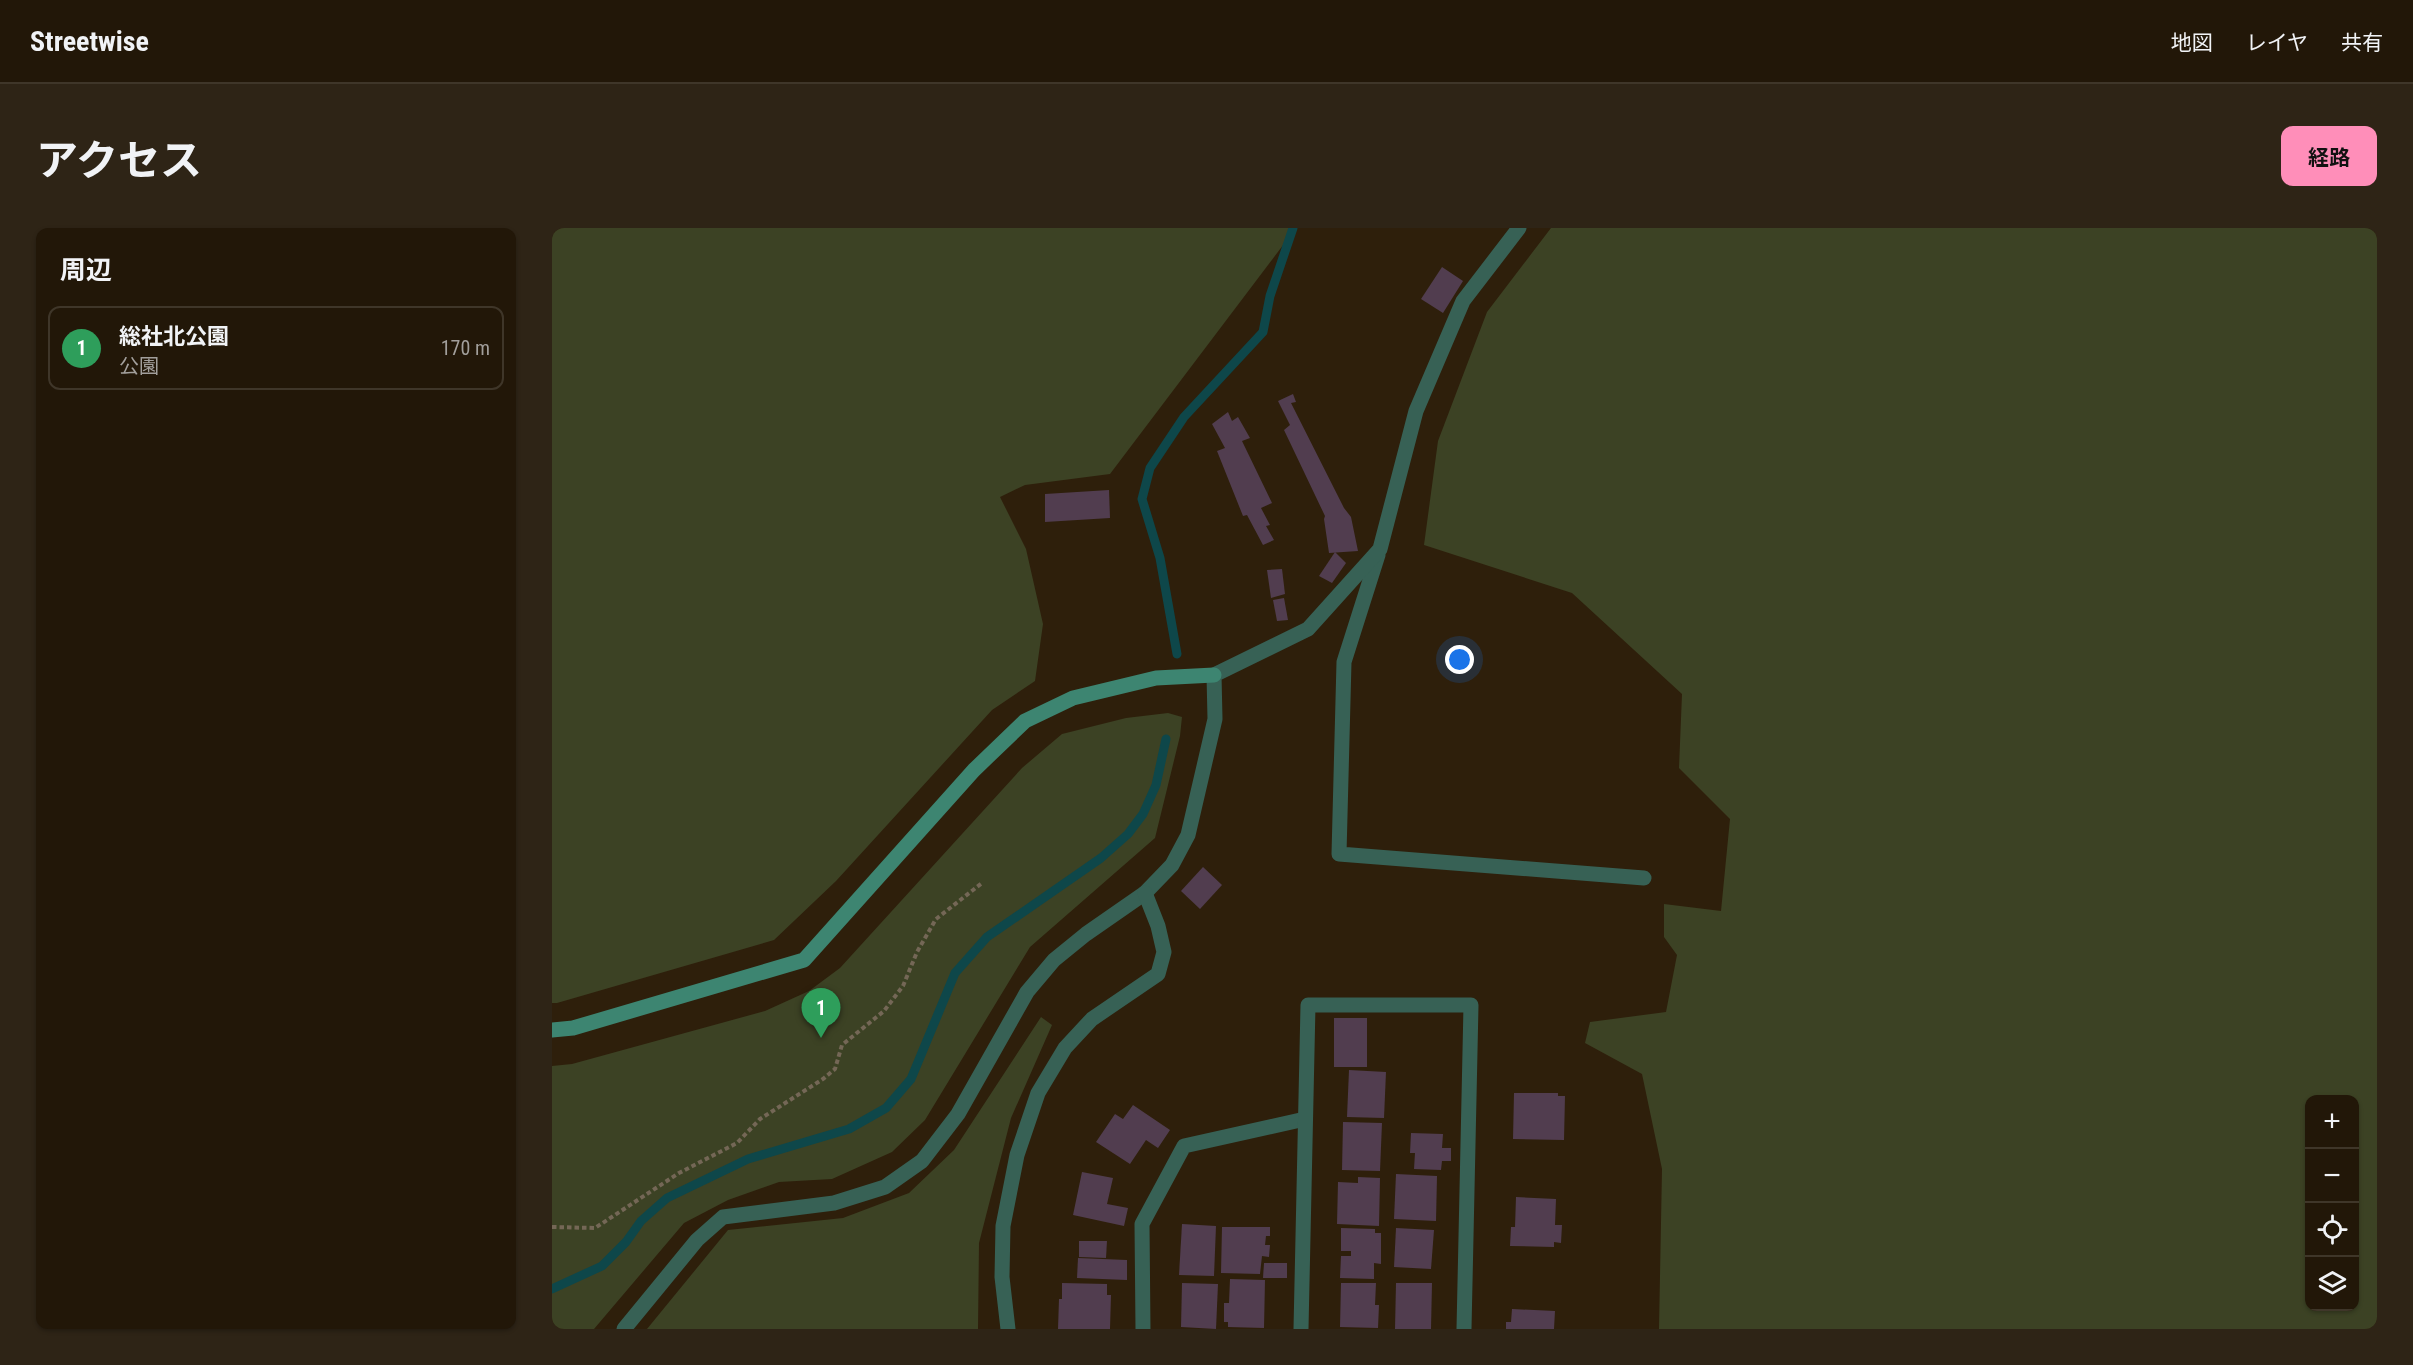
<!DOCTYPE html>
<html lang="ja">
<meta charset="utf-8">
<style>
:root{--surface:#221708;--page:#2e2416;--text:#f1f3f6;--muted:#a29f9c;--line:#3f3629;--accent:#ff8eb9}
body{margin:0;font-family:"Roboto Condensed","Noto Sans JP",sans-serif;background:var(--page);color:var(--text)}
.controls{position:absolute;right:18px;bottom:18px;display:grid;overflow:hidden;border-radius:12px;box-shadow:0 2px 4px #0004}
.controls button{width:54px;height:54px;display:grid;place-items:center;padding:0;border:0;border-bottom:2px solid var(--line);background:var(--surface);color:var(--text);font:30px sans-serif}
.you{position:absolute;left:908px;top:432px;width:21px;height:21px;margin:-15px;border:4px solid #fff;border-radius:50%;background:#1a73e8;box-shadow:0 0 0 9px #1a73e833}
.badge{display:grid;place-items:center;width:39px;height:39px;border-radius:50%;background:var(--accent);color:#fff;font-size:20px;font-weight:700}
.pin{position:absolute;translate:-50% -50px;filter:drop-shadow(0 2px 3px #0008)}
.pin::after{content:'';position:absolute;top:32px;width:21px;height:18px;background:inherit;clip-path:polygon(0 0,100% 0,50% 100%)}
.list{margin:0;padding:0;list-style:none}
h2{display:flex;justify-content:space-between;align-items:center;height:78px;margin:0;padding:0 24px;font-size:26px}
h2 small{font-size:20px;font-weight:400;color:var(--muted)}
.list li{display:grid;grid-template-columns:39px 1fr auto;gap:18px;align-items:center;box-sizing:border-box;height:84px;margin:0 12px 12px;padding:0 12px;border:2px solid var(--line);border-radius:12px}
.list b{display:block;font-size:22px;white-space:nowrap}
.list p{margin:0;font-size:20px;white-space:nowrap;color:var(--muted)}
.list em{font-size:20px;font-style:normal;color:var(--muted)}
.icon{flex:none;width:33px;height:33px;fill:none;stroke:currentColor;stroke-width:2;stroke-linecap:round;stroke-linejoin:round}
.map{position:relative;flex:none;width:1825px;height:1101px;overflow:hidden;border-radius:12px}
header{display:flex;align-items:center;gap:36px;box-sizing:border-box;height:84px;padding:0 30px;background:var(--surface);border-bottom:2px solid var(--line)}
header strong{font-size:28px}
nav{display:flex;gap:33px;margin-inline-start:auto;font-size:21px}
.intro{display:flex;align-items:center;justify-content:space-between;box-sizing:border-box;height:144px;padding:0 36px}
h1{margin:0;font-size:42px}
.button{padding:15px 27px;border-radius:12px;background:var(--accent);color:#111;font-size:21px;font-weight:700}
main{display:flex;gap:36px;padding:0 36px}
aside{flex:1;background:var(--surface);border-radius:12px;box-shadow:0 2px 4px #0004}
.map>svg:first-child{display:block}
.green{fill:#3c4224;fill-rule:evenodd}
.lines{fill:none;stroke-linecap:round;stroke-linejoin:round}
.stream{stroke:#0e474a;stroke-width:9}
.building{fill:#513d4f}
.path{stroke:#746756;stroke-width:4;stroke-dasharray:4.5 3;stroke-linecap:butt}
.street{stroke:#376155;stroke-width:15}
.secondary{stroke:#3d8571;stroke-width:15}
</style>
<header>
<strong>Streetwise</strong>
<nav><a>地図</a><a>レイヤ</a><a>共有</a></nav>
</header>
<div class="intro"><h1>アクセス</h1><a class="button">経路</a></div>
<main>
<aside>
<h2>周辺<small></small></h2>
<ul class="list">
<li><span class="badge" style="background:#2e9e5b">1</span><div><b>総社北公園</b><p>公園</p></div><em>170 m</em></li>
</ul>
</aside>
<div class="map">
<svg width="1825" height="1101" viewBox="0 0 1825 1101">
<rect width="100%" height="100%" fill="#2e1f0b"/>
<g class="green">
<polygon points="0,0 744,0 558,246 473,257 448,269 474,321 491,396 483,453 440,482 284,653 222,712 5,775 0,775"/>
<path d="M 999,0 L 1825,0 L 1825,1101 L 1107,1101 L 1110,941 L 1090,846 L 1033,815 L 1038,794 L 1114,784 L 1125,727 L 1112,709 L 1112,676 L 1169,683 L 1178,591 L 1127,540 L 1130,466 L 1020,365 L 872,317 L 886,213 L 935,84 ZM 1758,872 L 1802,872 L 1802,1078 L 1758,1078 Z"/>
<polygon points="616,485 630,489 628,508 603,610 478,719 373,892 340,924 280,951 227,954 176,972 132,995 42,1101 0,1101 0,838 20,836 213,783 257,763 288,740 470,540 510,506 574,490"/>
<polygon points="489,789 500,797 459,890 427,1015 426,1101 95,1101 176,1002 291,990 357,965 402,922"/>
</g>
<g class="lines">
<g class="stream">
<polyline points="625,426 608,330 590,271 598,240 632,189 711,104 718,68 741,0"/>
<polyline points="0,1061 50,1038 74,1014 89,993 115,970 196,931 297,901 334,880 359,851 403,745 435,709 549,630 576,606 591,586 604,557 614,511"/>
</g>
</g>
<g class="building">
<polygon points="890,39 911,53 891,85 869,71"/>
<polygon points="741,166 744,174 739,175 792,280 799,289 806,323 777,325 772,291 773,288 732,202 738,197 726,173"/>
<polygon points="676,184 680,193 686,189 698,210 690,213 720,275 709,280 718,297 714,298 722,312 711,317 695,287 691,288 665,223 673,220 660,196"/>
<polygon points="557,262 558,290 493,294 493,266"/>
<polygon points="783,324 794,335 780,355 767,348"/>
<polygon points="730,341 733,366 719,370 715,342"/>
<polygon points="732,370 736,392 725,393 721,372"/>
<polygon points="651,639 670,657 648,681 629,663"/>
<rect x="782" y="790" width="33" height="49"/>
<polygon points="797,842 834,844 832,890 795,889"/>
<polygon points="962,865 1006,865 1006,868 1013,868 1012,912 961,911"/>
<polygon points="581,877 618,902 606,920 594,912 578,936 544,914 563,886 571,891"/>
<polygon points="791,894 830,895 828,943 790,942"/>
<polygon points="859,905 891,906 890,920 899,920 899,933 890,933 889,942 862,941 863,925 858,925"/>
<polygon points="530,944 561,950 555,976 576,980 572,998 521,987"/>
<polygon points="844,946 885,948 884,993 842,991"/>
<polygon points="806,949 828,950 827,998 785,996 786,954 806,955"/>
<polygon points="964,969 1004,971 1003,997 1010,997 1009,1015 1002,1014 1002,1019 958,1018 959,999 963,999"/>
<polygon points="630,996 664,998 662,1048 627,1047"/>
<polygon points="670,999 718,999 718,1008 714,1008 713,1017 718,1017 717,1029 710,1028 708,1046 669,1045"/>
<polygon points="789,1000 823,1001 823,1005 829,1005 829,1036 822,1035 822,1051 788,1050 789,1028 799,1028 799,1023 789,1023"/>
<polygon points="844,1000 882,1002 879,1041 842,1039"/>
<polygon points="527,1013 555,1013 554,1030 527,1029"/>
<polygon points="526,1030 575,1032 575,1052 525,1050"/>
<polygon points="712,1035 735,1035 735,1050 711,1050"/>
<polygon points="678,1051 713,1052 712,1100 676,1099 676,1094 672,1094 672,1075 677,1075"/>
<polygon points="510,1055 555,1056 555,1067 559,1067 558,1101 506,1101 507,1071 510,1071"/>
<polygon points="630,1055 666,1056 664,1101 629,1099"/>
<polygon points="789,1055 824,1055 823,1077 827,1077 826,1100 788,1099"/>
<polygon points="844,1055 880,1055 879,1101 843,1101"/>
<polygon points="960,1081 1003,1083 1002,1101 954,1101 954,1094 959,1094"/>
</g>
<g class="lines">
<polyline class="path" points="0,999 43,1000 127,945 185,915 208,891 271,851 283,841 290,817 332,783 351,758 365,724 384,691 430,655"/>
<g class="street">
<polyline points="826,327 792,434 787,626 1092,650"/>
<polyline points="72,1101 145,1012 171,989 282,975 333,959 370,933 406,886 475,764 502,732 534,706 593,665 620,637 636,607 663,491 662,447 756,401 828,321 864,183 911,73 967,0"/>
<polyline points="456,1101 450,1049 451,998 465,927 486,865 513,820 540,791 606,746 612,724 606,698 593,665"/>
<polyline points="591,1101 590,996 632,918 753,891"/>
<polyline points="749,1101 756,777 919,777 912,1101"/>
</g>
<polyline class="secondary" points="0,802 21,800 252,732 422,542 473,493 521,470 604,450 662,447"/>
</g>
</svg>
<div class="controls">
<button>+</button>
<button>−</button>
<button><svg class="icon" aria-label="locate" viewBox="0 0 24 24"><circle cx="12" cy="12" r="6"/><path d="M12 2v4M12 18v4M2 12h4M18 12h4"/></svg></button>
<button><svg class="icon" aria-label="layers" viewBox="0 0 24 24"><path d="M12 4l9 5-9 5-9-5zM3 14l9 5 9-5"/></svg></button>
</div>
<div class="you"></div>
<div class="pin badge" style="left:269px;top:810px;background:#2e9e5b">1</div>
</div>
</main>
